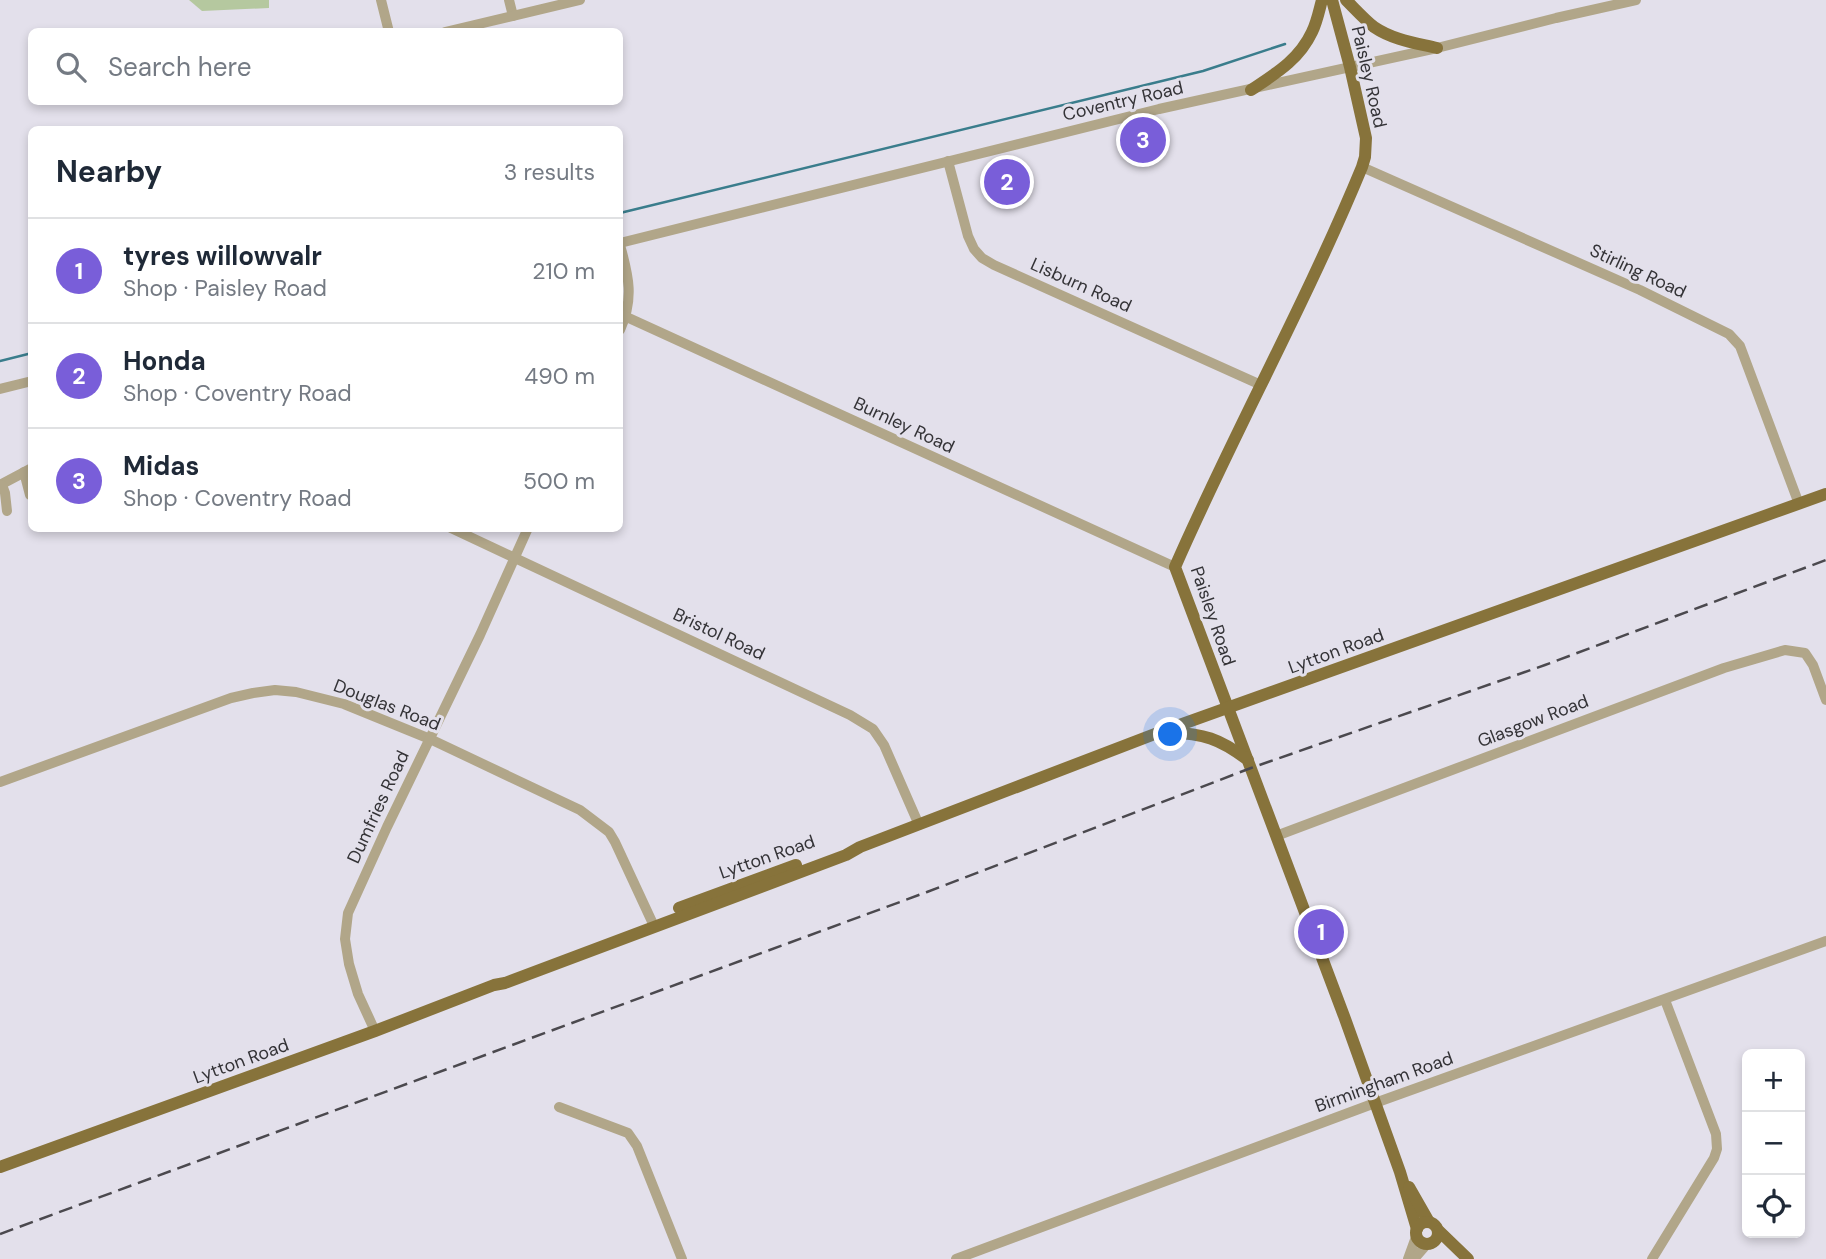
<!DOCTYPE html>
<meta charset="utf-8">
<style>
:root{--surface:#fff;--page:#f6f6f7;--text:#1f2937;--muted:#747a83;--line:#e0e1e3;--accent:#795ed9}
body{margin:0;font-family:"DM Sans",sans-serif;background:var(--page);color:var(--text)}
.controls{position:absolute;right:21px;bottom:21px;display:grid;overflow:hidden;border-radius:10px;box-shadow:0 4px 10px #0003}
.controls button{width:63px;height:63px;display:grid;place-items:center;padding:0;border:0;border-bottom:2px solid var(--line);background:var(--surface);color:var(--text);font:35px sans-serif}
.you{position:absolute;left:1171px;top:735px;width:24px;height:24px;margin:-18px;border:5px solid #fff;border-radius:50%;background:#1a73e8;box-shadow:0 0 0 10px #1a73e833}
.badge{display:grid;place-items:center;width:46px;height:46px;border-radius:50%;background:var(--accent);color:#fff;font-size:23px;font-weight:700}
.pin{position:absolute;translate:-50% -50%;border:4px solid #fff;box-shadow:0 2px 7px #0006}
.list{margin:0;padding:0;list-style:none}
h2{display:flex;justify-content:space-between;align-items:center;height:91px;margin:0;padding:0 28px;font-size:30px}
h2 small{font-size:23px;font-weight:400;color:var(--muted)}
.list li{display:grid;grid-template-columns:46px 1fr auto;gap:21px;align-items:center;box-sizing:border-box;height:105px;padding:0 28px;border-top:2px solid var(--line)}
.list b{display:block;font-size:26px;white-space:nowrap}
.list p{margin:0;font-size:23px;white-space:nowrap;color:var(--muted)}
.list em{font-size:23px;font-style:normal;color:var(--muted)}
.icon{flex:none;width:38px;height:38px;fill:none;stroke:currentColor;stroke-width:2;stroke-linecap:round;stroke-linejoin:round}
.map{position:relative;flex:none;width:1826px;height:1259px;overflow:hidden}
.search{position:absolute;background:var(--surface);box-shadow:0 4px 10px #0003;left:28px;top:28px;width:595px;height:77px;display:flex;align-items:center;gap:18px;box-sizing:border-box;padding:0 24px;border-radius:10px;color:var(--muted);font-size:26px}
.panel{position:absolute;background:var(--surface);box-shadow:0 4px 10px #0003;left:28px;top:126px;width:595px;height:406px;border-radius:10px}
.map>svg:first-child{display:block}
.green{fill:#b5c89f}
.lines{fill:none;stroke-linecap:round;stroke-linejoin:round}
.stream{stroke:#3a7d8c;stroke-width:2.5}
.minor{stroke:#b1a689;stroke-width:10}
.major{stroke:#87733b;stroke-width:12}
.rail{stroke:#4b494e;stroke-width:2.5;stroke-dasharray:14 7;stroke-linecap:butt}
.labels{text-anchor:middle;stroke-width:6;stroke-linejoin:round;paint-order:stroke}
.street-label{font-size:18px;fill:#343337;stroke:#e3e0eb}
</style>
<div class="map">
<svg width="1826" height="1259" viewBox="0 0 1826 1259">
<rect width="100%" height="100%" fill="#e3e0eb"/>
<polygon class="green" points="189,0 269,0 269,8 202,11"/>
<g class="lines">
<g class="stream">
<polyline points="620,213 1203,71 1285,44"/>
<polyline points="0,361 32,353"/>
</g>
<g class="minor">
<polyline points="381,0 389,32"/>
<polyline points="509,0 513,16"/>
<polyline points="445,32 580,0"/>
<polyline points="948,161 968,236 974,249 982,258 994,265 1261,385"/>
<polyline points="1362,167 1640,290 1729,334 1740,346 1799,504"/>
<polyline points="620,243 1159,109 1437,48 1556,18 1636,0"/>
<path d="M 620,245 C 629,277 634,299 620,330"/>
<polyline points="620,314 1175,567"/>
<polyline points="0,389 32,381"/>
<polyline points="24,472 30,495"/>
<polyline points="0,485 32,468"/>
<polyline points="2,485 5,493 7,511"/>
<polyline points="451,528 850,715 873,729 884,745 919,825"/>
<polyline points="0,782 231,698 253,693 275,690 296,692 344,704 430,739 580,810 609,832 615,842 654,926"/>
<polyline points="1276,836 1724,668 1785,650 1805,653 1813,665 1826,700"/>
<polyline points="375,1031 358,994 349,964 345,939 348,913 387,827 480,635 528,528"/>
<polyline points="559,1107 628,1133 637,1146 682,1259"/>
<polyline points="956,1259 1375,1103 1826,941"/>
<polyline points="1408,1259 1416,1237"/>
<polyline points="1414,1259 1427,1244"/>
<polyline points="1652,1259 1714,1158 1717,1149 1716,1134 1665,1000"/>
</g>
<g class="major">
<path d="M 1332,0 L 1350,67 L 1366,138 L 1365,157 L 1362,167 C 1306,303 1234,432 1175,567 L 1344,1016 L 1400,1172 L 1417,1229"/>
<path d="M 1346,0 C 1355,9 1364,19 1374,27 C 1393,40 1416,43 1437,48"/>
<path d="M 1251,90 C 1275,74 1299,60 1312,32 C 1317,22 1319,11 1322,0"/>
<path d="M 1168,732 C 1204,734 1219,738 1248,760"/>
<polyline points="679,908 796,865"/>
<polyline points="0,1167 375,1031 494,985 505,983 846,855 860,847 1160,732 1826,494"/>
<polyline points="1409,1187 1429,1222"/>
<circle cx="1427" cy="1233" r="11"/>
<polyline points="1439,1231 1468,1259"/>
</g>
<polyline class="rail" points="0,1234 927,892 1251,768 1545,665 1826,560"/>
</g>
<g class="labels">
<g class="street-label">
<text transform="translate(1369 77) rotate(77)" y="6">Paisley Road</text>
<text transform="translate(1123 101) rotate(-13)" y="6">Coventry Road</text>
<text transform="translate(1638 271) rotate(25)" y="6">Stirling Road</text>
<text transform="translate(1081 285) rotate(24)" y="6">Lisburn Road</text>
<text transform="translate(904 425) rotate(25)" y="6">Burnley Road</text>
<text transform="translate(1213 616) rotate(71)" y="6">Paisley Road</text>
<text transform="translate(719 634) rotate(25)" y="6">Bristol Road</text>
<text transform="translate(1336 651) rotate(-20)" y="6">Lytton Road</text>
<text transform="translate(387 705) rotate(21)" y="6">Douglas Road</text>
<text transform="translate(1533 721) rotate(-21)" y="6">Glasgow Road</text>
<text transform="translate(378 807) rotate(-65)" y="6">Dumfries Road</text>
<text transform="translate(767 857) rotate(-19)" y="6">Lytton Road</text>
<text transform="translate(241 1061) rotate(-20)" y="6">Lytton Road</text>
<text transform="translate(1384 1082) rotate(-20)" y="6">Birmingham Road</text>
</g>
</g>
</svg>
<div class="controls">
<button>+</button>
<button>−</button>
<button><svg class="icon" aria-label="locate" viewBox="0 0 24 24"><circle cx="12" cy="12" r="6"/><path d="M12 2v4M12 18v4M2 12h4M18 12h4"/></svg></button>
</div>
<div class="you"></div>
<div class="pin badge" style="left:1321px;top:932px">1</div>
<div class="pin badge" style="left:1007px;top:182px">2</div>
<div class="pin badge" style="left:1143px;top:140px">3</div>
<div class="search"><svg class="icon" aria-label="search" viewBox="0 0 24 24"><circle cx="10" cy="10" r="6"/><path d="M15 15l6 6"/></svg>Search here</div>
<section class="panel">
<h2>Nearby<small>3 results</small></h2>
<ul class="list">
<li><span class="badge">1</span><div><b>tyres willowvalr</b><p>Shop · Paisley Road</p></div><em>210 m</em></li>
<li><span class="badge">2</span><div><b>Honda</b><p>Shop · Coventry Road</p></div><em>490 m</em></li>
<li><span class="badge">3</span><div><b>Midas</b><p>Shop · Coventry Road</p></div><em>500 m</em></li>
</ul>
</section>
</div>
